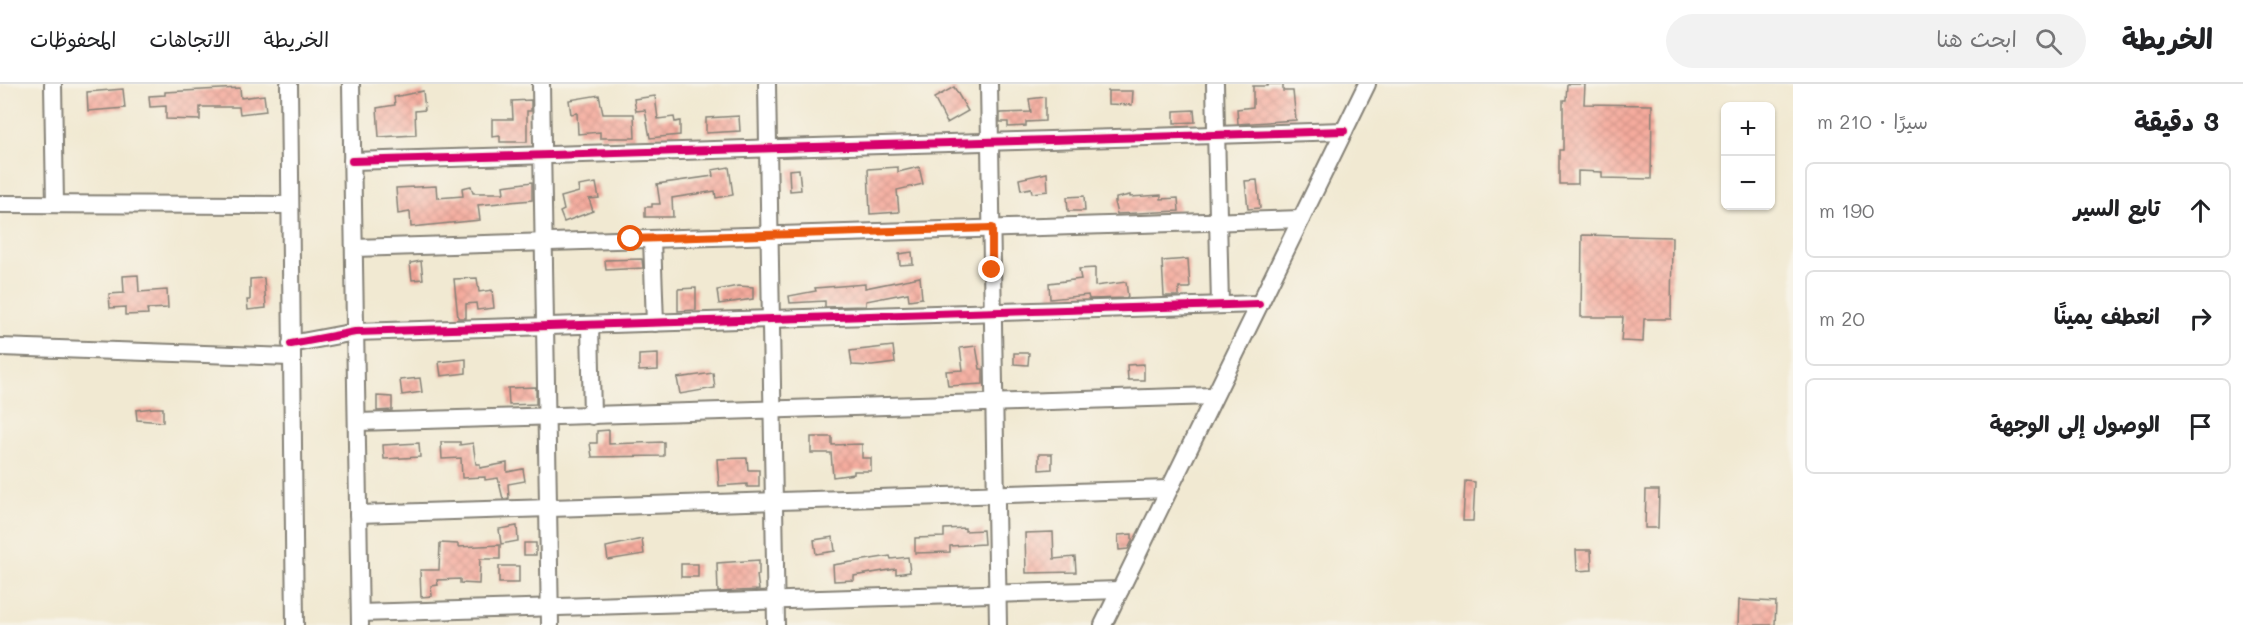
<!DOCTYPE html>
<html lang="ar">
<meta charset="utf-8">
<style>
:root{--surface:#fff;--page:#f2f2f2;--text:#202124;--muted:#757577;--line:#e0e0e0}
body{margin:0;font-family:Mali,"Playpen Sans Arabic",sans-serif;background:var(--page);color:var(--text);direction:rtl}
.controls{position:absolute;right:18px;top:18px;display:grid;overflow:hidden;border-radius:9px;box-shadow:0 2px 4px #0004}
.controls button{width:54px;height:54px;display:grid;place-items:center;padding:0;border:0;border-bottom:2px solid var(--line);background:var(--surface);color:var(--text);font:30px sans-serif}
.stop{position:absolute;width:18px;height:18px;margin:-14px;border:4px solid #ea580c;border-radius:50%;background:#fff}
.stop.end{background:#ea580c;border-color:#fff;box-shadow:0 2px 6px #0008}
.list{margin:0;padding:0;list-style:none}
h2{display:flex;justify-content:space-between;align-items:center;height:78px;margin:0;padding:0 24px;font-size:26px}
h2 small{font-size:20px;font-weight:400;color:var(--muted)}
.list li{display:grid;grid-template-columns:39px 1fr auto;gap:18px;align-items:center;box-sizing:border-box;height:96px;margin:0 12px 12px;padding:0 12px;border:2px solid var(--line);border-radius:9px}
.list b{display:block;font-size:22px;white-space:nowrap}
.list em{font-size:20px;font-style:normal;color:var(--muted)}
.icon{flex:none;width:33px;height:33px;fill:none;stroke:currentColor;stroke-width:2;stroke-linecap:round;stroke-linejoin:round}
.map{position:relative;flex:none;width:1793px;height:541px;overflow:hidden;direction:ltr}
header{display:flex;align-items:center;gap:36px;box-sizing:border-box;height:84px;padding:0 30px;background:var(--surface);border-bottom:2px solid var(--line)}
header strong{font-size:28px}
nav{display:flex;gap:33px;margin-inline-start:auto;font-size:21px}
.search{width:420px;height:54px;background:var(--page);display:flex;align-items:center;gap:15px;box-sizing:border-box;padding:0 21px;border-radius:33px;color:var(--muted);font-size:22px}
main{display:flex}
aside{flex:1;background:var(--surface)}
.map>svg:first-child{display:block}
.building{fill:url(#building-cross-hatch)}
.lines{fill:none;stroke-linecap:round;stroke-linejoin:round}
.minor-casing{stroke:#868277;stroke-width:20}
.minor{stroke:#fff;stroke-width:16}
.cycleway-casing{stroke:#f7f3e8;stroke-width:11}
.cycleway{stroke:#d6006c;stroke-width:8}
.route{stroke:#ea580c;stroke-width:8}
</style>
<header>
<strong>الخريطة</strong>
<div class="search"><svg class="icon" aria-label="search" viewBox="0 0 24 24"><circle cx="10" cy="10" r="6"/><path d="M15 15l6 6"/></svg>ابحث هنا</div>
<nav><a>الخريطة</a><a>الاتجاهات</a><a>المحفوظات</a></nav>
</header>
<main>
<aside>
<h2>3 دقيقة<small>سيرًا · 210 m</small></h2>
<ul class="list">
<li><svg class="icon" aria-label="ahead" viewBox="0 0 24 24"><path d="M12 20V5M6 11l6-6 6 6"/></svg><div><b>تابع السير</b></div><em>190 m</em></li>
<li><svg class="icon" aria-label="right" viewBox="0 0 24 24"><path d="M7 20v-9h11M14 6l5 5-5 5"/></svg><div><b>انعطف يمينًا</b></div><em>20 m</em></li>
<li><svg class="icon" aria-label="arrive" viewBox="0 0 24 24"><path d="M6 21V4h12l-3 4 3 4H6"/></svg><div><b>الوصول إلى الوجهة</b></div></li>
</ul>
</aside>
<div class="map">
<svg width="1793" height="541" viewBox="0 0 1793 541">
<defs>
<pattern id="building-cross-hatch" width="8" height="8" patternUnits="userSpaceOnUse" patternTransform="scale(1.5)"><rect width="8" height="8" fill="#f5ab9d"/><path d="M0 0l8 8M0 8l8-8" fill="none" stroke="#d19387"/></pattern>
</defs>
<rect width="100%" height="100%" fill="#f7f3e8"/>
<filter id="ink" filterUnits="userSpaceOnUse"><feTurbulence type="fractalNoise" baseFrequency=".0167" numOctaves="2"/><feDisplacementMap in="SourceGraphic" scale="12" xChannelSelector="R" yChannelSelector="G"/><feConvolveMatrix kernelMatrix="1 2 1 2 8 2 1 2 1" color-interpolation-filters="sRGB"/></filter>
<filter id="wash" filterUnits="userSpaceOnUse"><feTurbulence type="fractalNoise" baseFrequency=".008" numOctaves="4" result="noise"/><feDisplacementMap in="SourceGraphic" scale="24" xChannelSelector="R" yChannelSelector="G"/><feGaussianBlur stdDeviation="1.35" result="paint"/><feColorMatrix in="noise" values="0 0 0 0 0 0 0 0 0 0 0 0 0 0 0 0 0 1.4 0 .05"/><feComposite in="paint" operator="in"/></filter>
<g filter="url(#wash)">
<rect width="100%" height="100%" fill="#f1e9d2"/>
<g id="blocks">
<g class="building">
<polygon points="1268,0 1283,0 1283,7 1293,7 1296,36 1238,40 1237,25 1253,23 1253,2 1268,2"/>
<polygon points="1567,0 1585,0 1584,20 1652,21 1651,95 1602,94 1602,88 1578,87 1578,100 1559,100 1559,66 1563,66 1563,16 1566,16"/>
<polygon points="954,3 968,27 947,39 934,14"/>
<polygon points="240,4 241,14 264,11 266,27 240,30 239,23 200,23 200,36 166,35 166,22 150,23 149,12 165,11 165,8"/>
<polygon points="123,5 125,24 88,27 87,8"/>
<polygon points="423,7 425,26 415,27 416,51 379,53 377,24 395,21 394,13"/>
<polygon points="1108,7 1133,7 1132,21 1108,20"/>
<polygon points="599,11 603,30 634,30 635,54 600,54 600,48 578,50 577,29 571,30 569,16"/>
<polygon points="655,12 658,35 674,33 675,38 680,37 680,51 650,54 645,26 636,27 634,15"/>
<polygon points="1045,13 1045,37 1026,38 1026,42 1008,43 1008,38 1000,38 1000,29 1031,28 1029,15"/>
<polygon points="531,16 531,27 527,27 527,58 500,58 500,52 492,53 492,35 513,35 512,17"/>
<polygon points="1194,26 1195,38 1174,39 1174,27"/>
<polygon points="739,32 740,47 706,49 706,34"/>
<polygon points="729,83 733,111 716,114 715,107 672,114 673,133 645,133 645,123 652,123 652,120 660,120 657,100 713,92 712,86"/>
<polygon points="898,83 898,88 919,83 923,100 897,106 899,128 870,130 868,85"/>
<polygon points="799,85 801,106 790,107 789,86"/>
<polygon points="1047,89 1048,107 1032,109 1031,104 1021,106 1019,95"/>
<polygon points="1257,96 1260,124 1248,125 1245,97"/>
<polygon points="532,98 532,116 478,121 480,136 411,143 410,128 398,130 396,104 436,102 437,114 463,112 462,104 471,102 473,109 504,109 503,102"/>
<polygon points="596,99 599,114 589,115 593,127 564,138 560,128 564,126 561,113 579,108 578,102"/>
<polygon points="1130,111 1130,113 1161,111 1161,115 1178,114 1179,127 1117,130 1114,118 1116,118 1116,114"/>
<polygon points="1084,112 1085,127 1068,127 1067,113"/>
<polygon points="1582,151 1672,153 1671,235 1644,235 1643,258 1621,257 1623,233 1581,233"/>
<polygon points="912,168 913,180 900,181 899,170"/>
<polygon points="642,175 643,184 606,186 605,176"/>
<polygon points="1188,175 1190,204 1179,204 1179,212 1164,212 1162,177"/>
<polygon points="421,177 423,195 412,196 410,179"/>
<polygon points="1095,184 1095,202 1126,198 1128,214 1089,215 1088,211 1050,215 1049,199 1081,195 1079,185"/>
<polygon points="138,191 139,208 167,206 168,224 147,225 148,230 125,231 125,223 110,224 109,210 124,209 123,192"/>
<polygon points="920,193 922,214 909,216 908,209 866,217 866,222 825,223 825,217 790,219 789,212 816,207 815,204 865,200 865,204"/>
<polygon points="264,194 266,224 248,226 247,216 250,216 250,195"/>
<polygon points="477,194 479,208 492,206 494,224 477,226 476,219 466,220 466,234 458,234 454,195"/>
<polygon points="738,202 753,203 753,215 719,220 717,206"/>
<polygon points="696,204 696,226 678,227 678,205"/>
<polygon points="893,262 895,279 872,282 852,281 850,267"/>
<polygon points="976,262 980,285 983,285 983,300 948,302 946,287 963,286 960,264"/>
<polygon points="1014,269 1029,269 1028,281 1014,280"/>
<polygon points="658,270 658,286 639,287 639,271"/>
<polygon points="466,275 466,289 441,292 439,278"/>
<polygon points="1144,280 1144,296 1128,296 1127,281"/>
<polygon points="713,289 715,304 680,310 677,294"/>
<polygon points="420,294 422,308 402,311 400,296"/>
<polygon points="536,303 536,320 509,321 508,304"/>
<polygon points="377,312 392,313 392,326 377,327"/>
<polygon points="154,324 163,324 163,338 137,336 136,326"/>
<polygon points="609,346 609,360 664,358 664,372 592,373 590,359 597,359 597,347"/>
<polygon points="811,353 832,353 832,361 862,360 862,374 871,374 871,387 854,387 854,390 833,393 831,369 811,369"/>
<polygon points="441,358 460,358 460,361 473,359 476,380 480,380 480,384 507,379 507,388 523,385 525,397 508,400 509,414 503,415 498,394 485,396 485,393 462,394 461,374 442,375"/>
<polygon points="419,359 420,373 384,375 383,361"/>
<polygon points="1039,370 1052,370 1052,385 1039,386"/>
<polygon points="747,374 748,386 759,386 759,403 747,403 747,400 719,402 717,375"/>
<polygon points="1465,397 1475,398 1473,437 1463,437"/>
<polygon points="1646,406 1659,406 1658,444 1645,444"/>
<polygon points="517,442 518,457 501,460 499,445"/>
<polygon points="965,444 965,447 983,446 984,460 950,462 950,468 915,469 915,454 944,453 944,445"/>
<polygon points="1053,448 1054,475 1075,473 1076,488 1026,489 1025,449"/>
<polygon points="1132,450 1132,457 1128,465 1119,466 1118,451"/>
<polygon points="833,453 835,467 816,470 814,456"/>
<polygon points="642,455 644,470 608,476 606,463"/>
<polygon points="440,459 458,460 458,463 500,461 500,475 480,475 479,500 460,499 460,495 437,496 438,501 431,502 432,512 421,513 420,486 439,486"/>
<rect x="524" y="459" width="12" height="12"/>
<polygon points="1576,466 1591,466 1592,486 1577,487"/>
<polygon points="890,472 891,475 908,473 910,488 896,490 896,485 854,492 854,496 834,497 833,481"/>
<polygon points="759,476 759,491 757,491 759,506 718,508 717,479"/>
<rect x="681" y="480" width="17" height="13"/>
<rect x="499" y="482" width="20" height="17"/>
<polygon points="1739,516 1776,518 1775,541 1738,541"/>
</g>
</g>
</g>
<g filter="url(#ink)">
<use href="#blocks" fill-opacity="0" stroke="#868277" stroke-width="1.5"/>
<g class="lines">
<defs>
<g id="minor">
<polyline points="53,0 55,120"/>
<polyline points="289,0 295,541"/>
<polyline points="351,0 360,541"/>
<polyline points="541,0 550,541"/>
<polyline points="767,0 776,541"/>
<polyline points="989,0 998,541"/>
<polyline points="1215,0 1220,221"/>
<polyline points="352,77 1344,47"/>
<polyline points="0,120 290,121"/>
<polyline points="652,155 655,239"/>
<polyline points="354,164 1301,135"/>
<polyline points="590,241 592,332"/>
<polyline points="291,260 355,248 1259,220"/>
<polyline points="0,263 291,273"/>
<polyline points="357,338 1214,312"/>
<polyline points="358,430 1169,405"/>
<polyline points="360,529 1120,506"/>
<polyline points="1103,541 1367,0"/>
</g>
</defs>
<use href="#minor" class="minor-casing"/>
<use href="#minor" class="minor"/>
<defs>
<g id="cycleway">
<polyline points="352,77 1344,47"/>
<polyline points="291,260 355,248 1259,220"/>
</g>
</defs>
<use href="#cycleway" class="cycleway-casing"/>
<use href="#cycleway" class="cycleway"/>
</g>
</g>
<g class="lines" filter="url(#ink)">
<polyline class="route" points="631,155 992,144 992,186"/>
</g>
</svg>
<div class="controls">
<button>+</button>
<button>−</button>
</div>
<div class="stop" style="left:631px;top:155px"></div>
<div class="stop end" style="left:992px;top:186px"></div>
</div>
</main>
